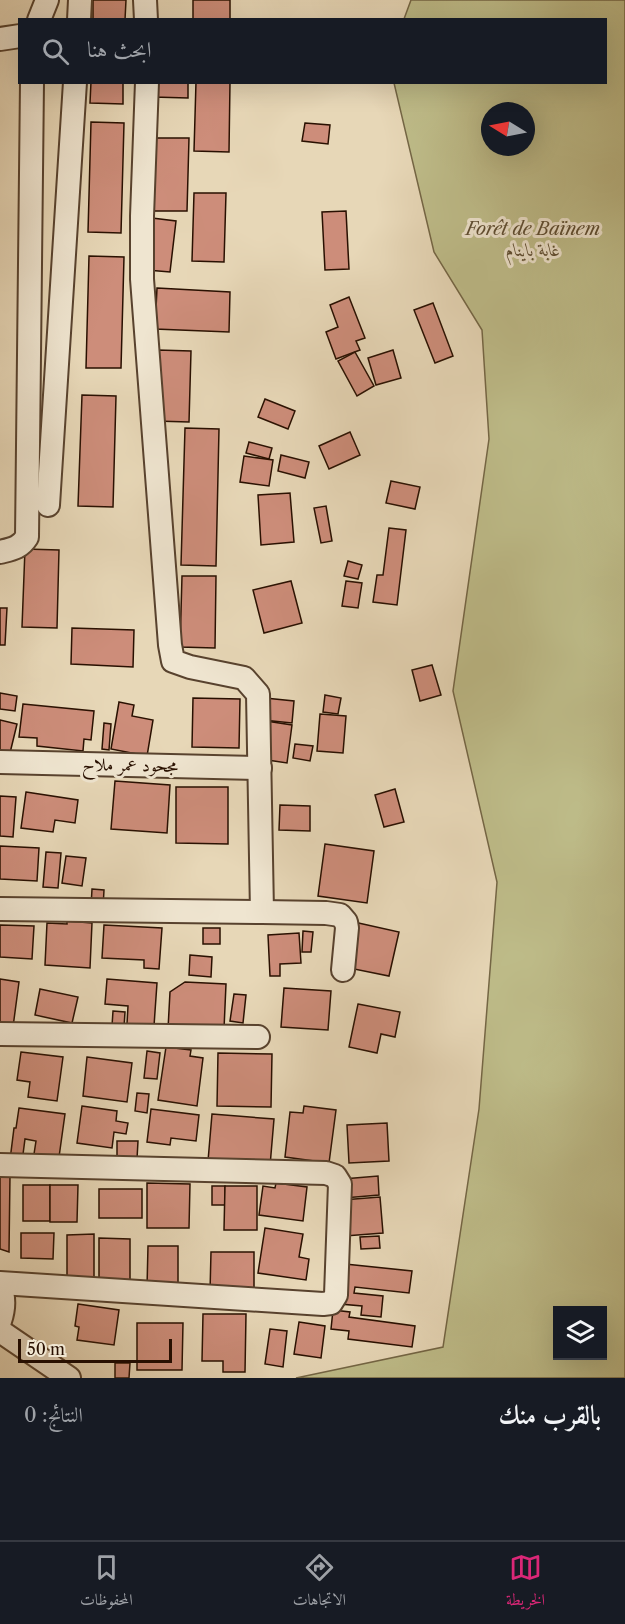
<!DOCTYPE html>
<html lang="ar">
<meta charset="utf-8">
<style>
:root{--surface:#171b24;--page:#242831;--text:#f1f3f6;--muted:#9ea1a6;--line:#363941;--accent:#db2777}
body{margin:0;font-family:"Libre Caslon Text",Amiri,serif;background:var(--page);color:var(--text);direction:rtl}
.controls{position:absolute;right:18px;bottom:18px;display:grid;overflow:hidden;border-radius:0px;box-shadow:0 6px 24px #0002}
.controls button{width:54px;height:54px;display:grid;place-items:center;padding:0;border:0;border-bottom:2px solid var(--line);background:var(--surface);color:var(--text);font:30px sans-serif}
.compass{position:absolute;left:481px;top:102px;width:54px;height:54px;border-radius:50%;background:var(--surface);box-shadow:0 6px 24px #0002;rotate:280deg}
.scale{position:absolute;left:18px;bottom:15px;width:154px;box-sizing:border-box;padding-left:6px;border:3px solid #291001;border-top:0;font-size:16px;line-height:21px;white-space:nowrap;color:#291001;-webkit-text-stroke:4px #efe5d0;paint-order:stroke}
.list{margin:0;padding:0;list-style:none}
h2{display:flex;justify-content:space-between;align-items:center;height:78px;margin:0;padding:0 24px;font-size:26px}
h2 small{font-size:20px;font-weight:400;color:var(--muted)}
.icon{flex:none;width:33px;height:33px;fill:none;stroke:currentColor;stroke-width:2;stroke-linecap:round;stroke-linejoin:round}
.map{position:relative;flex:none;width:625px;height:1378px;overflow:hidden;direction:ltr}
.search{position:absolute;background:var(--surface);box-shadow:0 6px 24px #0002;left:18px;right:18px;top:18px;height:66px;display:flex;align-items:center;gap:15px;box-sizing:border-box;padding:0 21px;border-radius:0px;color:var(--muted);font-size:22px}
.sheet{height:162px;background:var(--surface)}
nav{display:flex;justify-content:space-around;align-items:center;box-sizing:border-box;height:84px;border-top:2px solid var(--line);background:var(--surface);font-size:16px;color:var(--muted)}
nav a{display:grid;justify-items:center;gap:3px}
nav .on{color:var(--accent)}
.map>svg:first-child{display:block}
.green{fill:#bebc89;stroke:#746645;stroke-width:1.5;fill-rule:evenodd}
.building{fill:#cd8d7a;stroke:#291001;stroke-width:1.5}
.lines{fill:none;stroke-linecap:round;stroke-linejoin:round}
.minor-casing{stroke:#58422e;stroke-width:26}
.minor{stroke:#efe5d0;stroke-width:22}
.labels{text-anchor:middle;stroke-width:6;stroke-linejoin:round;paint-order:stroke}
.park-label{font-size:18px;font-style:italic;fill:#5d4c31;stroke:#efe5d0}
.street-label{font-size:18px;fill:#291001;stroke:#efe5d0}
</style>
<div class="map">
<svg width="625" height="1378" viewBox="0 0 625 1378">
<rect width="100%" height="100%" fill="#e7d7b7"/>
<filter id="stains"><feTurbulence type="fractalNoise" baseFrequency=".00333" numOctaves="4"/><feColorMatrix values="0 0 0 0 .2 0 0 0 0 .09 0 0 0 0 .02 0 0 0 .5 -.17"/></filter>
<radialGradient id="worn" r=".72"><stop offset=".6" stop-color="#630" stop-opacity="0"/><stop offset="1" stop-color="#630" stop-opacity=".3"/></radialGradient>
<path class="green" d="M 411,0 L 625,0 L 625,1378 L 296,1378 L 443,1347 L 479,1109 L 497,882 L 453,691 L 489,439 L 482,330 L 434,252 L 394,83 L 606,82 L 606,20 L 404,19 ZM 490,111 L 526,111 L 526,147 L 490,147 ZM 558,1310 L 602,1310 L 602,1356 L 558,1356 Z"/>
<g class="building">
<polygon points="93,0 126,0 125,20 93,20"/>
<rect x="193" y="0" width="37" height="20"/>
<polygon points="91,82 123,82 123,104 90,103"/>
<polygon points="154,82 188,82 188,98 153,97"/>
<polygon points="196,82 230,82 229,152 194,151"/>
<polygon points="91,122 124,123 121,233 88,232"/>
<polygon points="305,123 330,125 328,144 302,141"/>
<polygon points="153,138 189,138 187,211 151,211"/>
<polygon points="194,193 226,193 224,262 192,261"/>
<polygon points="346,211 349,269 325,270 322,212"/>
<polygon points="152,218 176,221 170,272 147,270"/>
<polygon points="89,256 124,257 121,368 86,368"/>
<polygon points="157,288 230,292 229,332 155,329"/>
<polygon points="349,297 365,338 356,341 360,350 336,359 326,332 338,327 330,305"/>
<polygon points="433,303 453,356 435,363 414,310"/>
<polygon points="157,350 191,351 189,422 155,421"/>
<polygon points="393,350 401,378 376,385 368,358"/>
<polygon points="355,352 374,386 357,396 338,361"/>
<polygon points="82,395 116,396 113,507 78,506"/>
<polygon points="265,399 295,411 288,429 258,417"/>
<polygon points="185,428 219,429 216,566 181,565"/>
<polygon points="350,432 360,455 329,469 319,446"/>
<polygon points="249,442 272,448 269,459 246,453"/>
<polygon points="281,455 309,462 305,478 278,471"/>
<polygon points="244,456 273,460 269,486 240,482"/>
<polygon points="391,481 420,487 415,509 386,503"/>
<polygon points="290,493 294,542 261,545 258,495"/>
<polygon points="326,506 332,541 321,543 314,508"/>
<polygon points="389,528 406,530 397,605 373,602 377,575 383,575"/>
<polygon points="25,549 59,550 57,628 22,627"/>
<polygon points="348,561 362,565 358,579 344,576"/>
<polygon points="182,576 216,576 215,648 180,647"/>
<polygon points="291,581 302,623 264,633 253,590"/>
<polygon points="346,581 362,583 358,608 342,606"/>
<polygon points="0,608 7,608 5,645 0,645"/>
<polygon points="72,628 134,630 133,667 71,664"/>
<polygon points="432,665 441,695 420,701 412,670"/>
<polygon points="0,693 17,696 15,711 0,709"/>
<polygon points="325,695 341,698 338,714 323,712"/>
<polygon points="193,698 240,699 239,748 192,747"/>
<polygon points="265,698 294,701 292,723 263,720"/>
<polygon points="119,702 134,705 132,716 153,720 147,756 111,749"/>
<polygon points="23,704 94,711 91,740 84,739 83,751 37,746 37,738 19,737"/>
<polygon points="320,714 346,716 343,753 317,751"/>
<polygon points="0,720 17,724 10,753 0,750"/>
<polygon points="266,721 292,725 287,763 261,759"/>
<polygon points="104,723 111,724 109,750 102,749"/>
<polygon points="295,744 313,746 310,761 293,758"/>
<polygon points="115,781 170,785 167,833 111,829"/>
<polygon points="176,787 228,787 228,844 176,843"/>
<polygon points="395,789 404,822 384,827 375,795"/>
<polygon points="26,792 78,800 75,823 55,820 53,832 21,828"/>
<polygon points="0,796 16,797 13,837 0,836"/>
<polygon points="280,805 310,806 310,831 279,830"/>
<polygon points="325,844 374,851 367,903 318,896"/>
<polygon points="0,846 39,848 37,881 0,879"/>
<polygon points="46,852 61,853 58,888 43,887"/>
<polygon points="66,856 86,858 82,886 62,883"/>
<polygon points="92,889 104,890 103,908 91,907"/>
<polygon points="67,921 92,923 90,968 45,965 47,923 67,924"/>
<polygon points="354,922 399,932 389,976 349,968"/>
<polygon points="0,925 34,926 32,959 0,957"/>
<polygon points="104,925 162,928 159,969 144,968 144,960 102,958"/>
<rect x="203" y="928" width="17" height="16"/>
<polygon points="303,931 313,932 311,952 302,952"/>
<polygon points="299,933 301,963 280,964 280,976 270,976 268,935"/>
<polygon points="190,955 212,957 211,977 189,975"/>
<polygon points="0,979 19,982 13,1027 0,1025"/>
<polygon points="107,979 157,983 154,1026 127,1024 128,1006 105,1004"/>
<polygon points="185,982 226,984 224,1029 168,1029 170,992"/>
<polygon points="284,988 331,991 328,1030 281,1027"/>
<polygon points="40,989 78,997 72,1023 35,1015"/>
<polygon points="234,994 246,995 243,1023 230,1021"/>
<polygon points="358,1004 400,1012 395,1037 381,1034 377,1053 349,1047"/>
<polygon points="113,1011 125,1012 124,1027 112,1026"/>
<polygon points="166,1047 191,1050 190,1056 203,1058 197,1106 158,1100"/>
<polygon points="147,1051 160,1053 157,1079 144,1078"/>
<polygon points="21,1052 63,1057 57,1101 28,1097 30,1082 17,1080"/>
<polygon points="218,1053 272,1054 271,1107 217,1106"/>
<polygon points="87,1057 132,1063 127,1102 83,1096"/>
<polygon points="137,1093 149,1094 147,1113 135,1111"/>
<polygon points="82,1106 117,1111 116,1121 128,1123 126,1134 114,1132 112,1148 77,1143"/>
<polygon points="304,1106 336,1110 329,1163 285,1157 290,1112 303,1113"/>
<polygon points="19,1108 65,1114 59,1157 34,1154 36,1141 25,1139 22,1162 10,1160 14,1128 16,1128"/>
<polygon points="151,1109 199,1115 196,1141 171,1138 170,1145 147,1142"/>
<polygon points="212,1114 274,1119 270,1166 208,1161"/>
<polygon points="387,1123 389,1161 349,1163 347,1125"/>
<polygon points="117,1141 138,1141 137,1159 117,1159"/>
<polygon points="0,1175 10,1175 9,1252 0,1249"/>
<polygon points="378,1176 379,1195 344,1198 343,1179"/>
<polygon points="147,1183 190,1184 189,1228 147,1228"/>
<polygon points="276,1183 307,1187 303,1221 259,1215 263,1186 275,1188"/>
<rect x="23" y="1185" width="27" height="36"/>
<polygon points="50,1185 78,1185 77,1222 50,1222"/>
<rect x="212" y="1186" width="13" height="19"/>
<polygon points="225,1186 257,1186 257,1230 224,1230"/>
<rect x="99" y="1189" width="43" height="29"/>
<polygon points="380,1197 383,1233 345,1236 342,1200"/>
<polygon points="265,1228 303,1234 299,1257 309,1259 306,1280 258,1273"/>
<polygon points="21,1233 54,1233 53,1259 21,1258"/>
<polygon points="94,1234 94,1281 67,1280 67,1235"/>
<polygon points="379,1236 380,1248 361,1249 360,1237"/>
<polygon points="99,1238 130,1239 130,1284 99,1284"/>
<polygon points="148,1246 178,1246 178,1287 147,1287"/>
<polygon points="211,1252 254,1252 254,1292 210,1292"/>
<polygon points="345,1264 412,1271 409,1293 355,1287 354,1293 383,1296 381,1317 361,1315 362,1306 340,1304"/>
<polygon points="78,1304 119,1310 114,1345 77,1340 79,1327 75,1326"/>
<polygon points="333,1310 350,1312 349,1317 415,1326 412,1347 348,1339 349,1331 331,1329"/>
<polygon points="203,1314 246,1314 245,1372 223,1372 223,1361 202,1361"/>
<polygon points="299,1322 325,1326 321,1358 294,1354"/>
<polygon points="137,1323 183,1323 182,1370 137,1370"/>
<polygon points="270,1329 287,1331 283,1367 265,1364"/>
<polygon points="115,1363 130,1363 129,1378 115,1378"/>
</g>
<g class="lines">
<defs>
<g id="minor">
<polyline points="145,0 146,20"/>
<polyline points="39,20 47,0"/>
<polyline points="79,20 80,0"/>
<polyline points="0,39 20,36"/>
<polyline points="147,82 142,216 142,279 170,645 173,661 190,667 244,678 258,694 262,912"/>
<polyline points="48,505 75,82"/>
<path d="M 0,552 C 12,549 20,548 27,537 L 32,82"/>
<polyline points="0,762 260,768"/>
<polyline points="0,909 262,912 326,913 340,915 346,922 347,928 343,970"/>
<polyline points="0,1034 258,1037"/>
<polyline points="0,1165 326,1173 335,1176 340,1184 336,1295 331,1303 323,1304 0,1283"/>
<path d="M 0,1287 C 5,1298 4,1309 0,1321"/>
<polyline points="0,1331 69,1378"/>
</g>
</defs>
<use href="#minor" class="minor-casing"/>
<use href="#minor" class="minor"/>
</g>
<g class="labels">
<g class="park-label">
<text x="533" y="235">Forêt de Baïnem<tspan x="533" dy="21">غابة باينام</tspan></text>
</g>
<g class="street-label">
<text transform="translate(130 765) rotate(1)" y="6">مجحود عمر ملاح</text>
</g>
</g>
<rect width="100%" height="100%" filter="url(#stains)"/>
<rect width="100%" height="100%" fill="url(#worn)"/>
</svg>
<div class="controls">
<button><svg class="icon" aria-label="layers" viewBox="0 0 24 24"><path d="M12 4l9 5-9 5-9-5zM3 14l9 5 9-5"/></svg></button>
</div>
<svg class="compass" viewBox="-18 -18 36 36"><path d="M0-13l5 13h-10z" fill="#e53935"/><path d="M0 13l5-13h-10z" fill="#9ea1a6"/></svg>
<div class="scale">50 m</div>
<div class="search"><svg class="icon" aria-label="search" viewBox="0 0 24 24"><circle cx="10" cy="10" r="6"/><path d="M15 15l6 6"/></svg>ابحث هنا</div>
</div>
<section class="sheet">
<h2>بالقرب منك<small>النتائج: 0</small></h2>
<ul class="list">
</ul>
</section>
<nav>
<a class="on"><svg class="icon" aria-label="map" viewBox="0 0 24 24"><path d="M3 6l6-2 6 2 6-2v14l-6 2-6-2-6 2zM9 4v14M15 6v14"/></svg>الخريطة</a>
<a><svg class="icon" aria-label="directions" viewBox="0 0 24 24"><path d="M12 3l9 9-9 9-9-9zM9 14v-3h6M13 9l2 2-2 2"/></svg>الاتجاهات</a>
<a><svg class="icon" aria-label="saved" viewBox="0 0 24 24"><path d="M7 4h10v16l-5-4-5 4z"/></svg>المحفوظات</a>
</nav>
